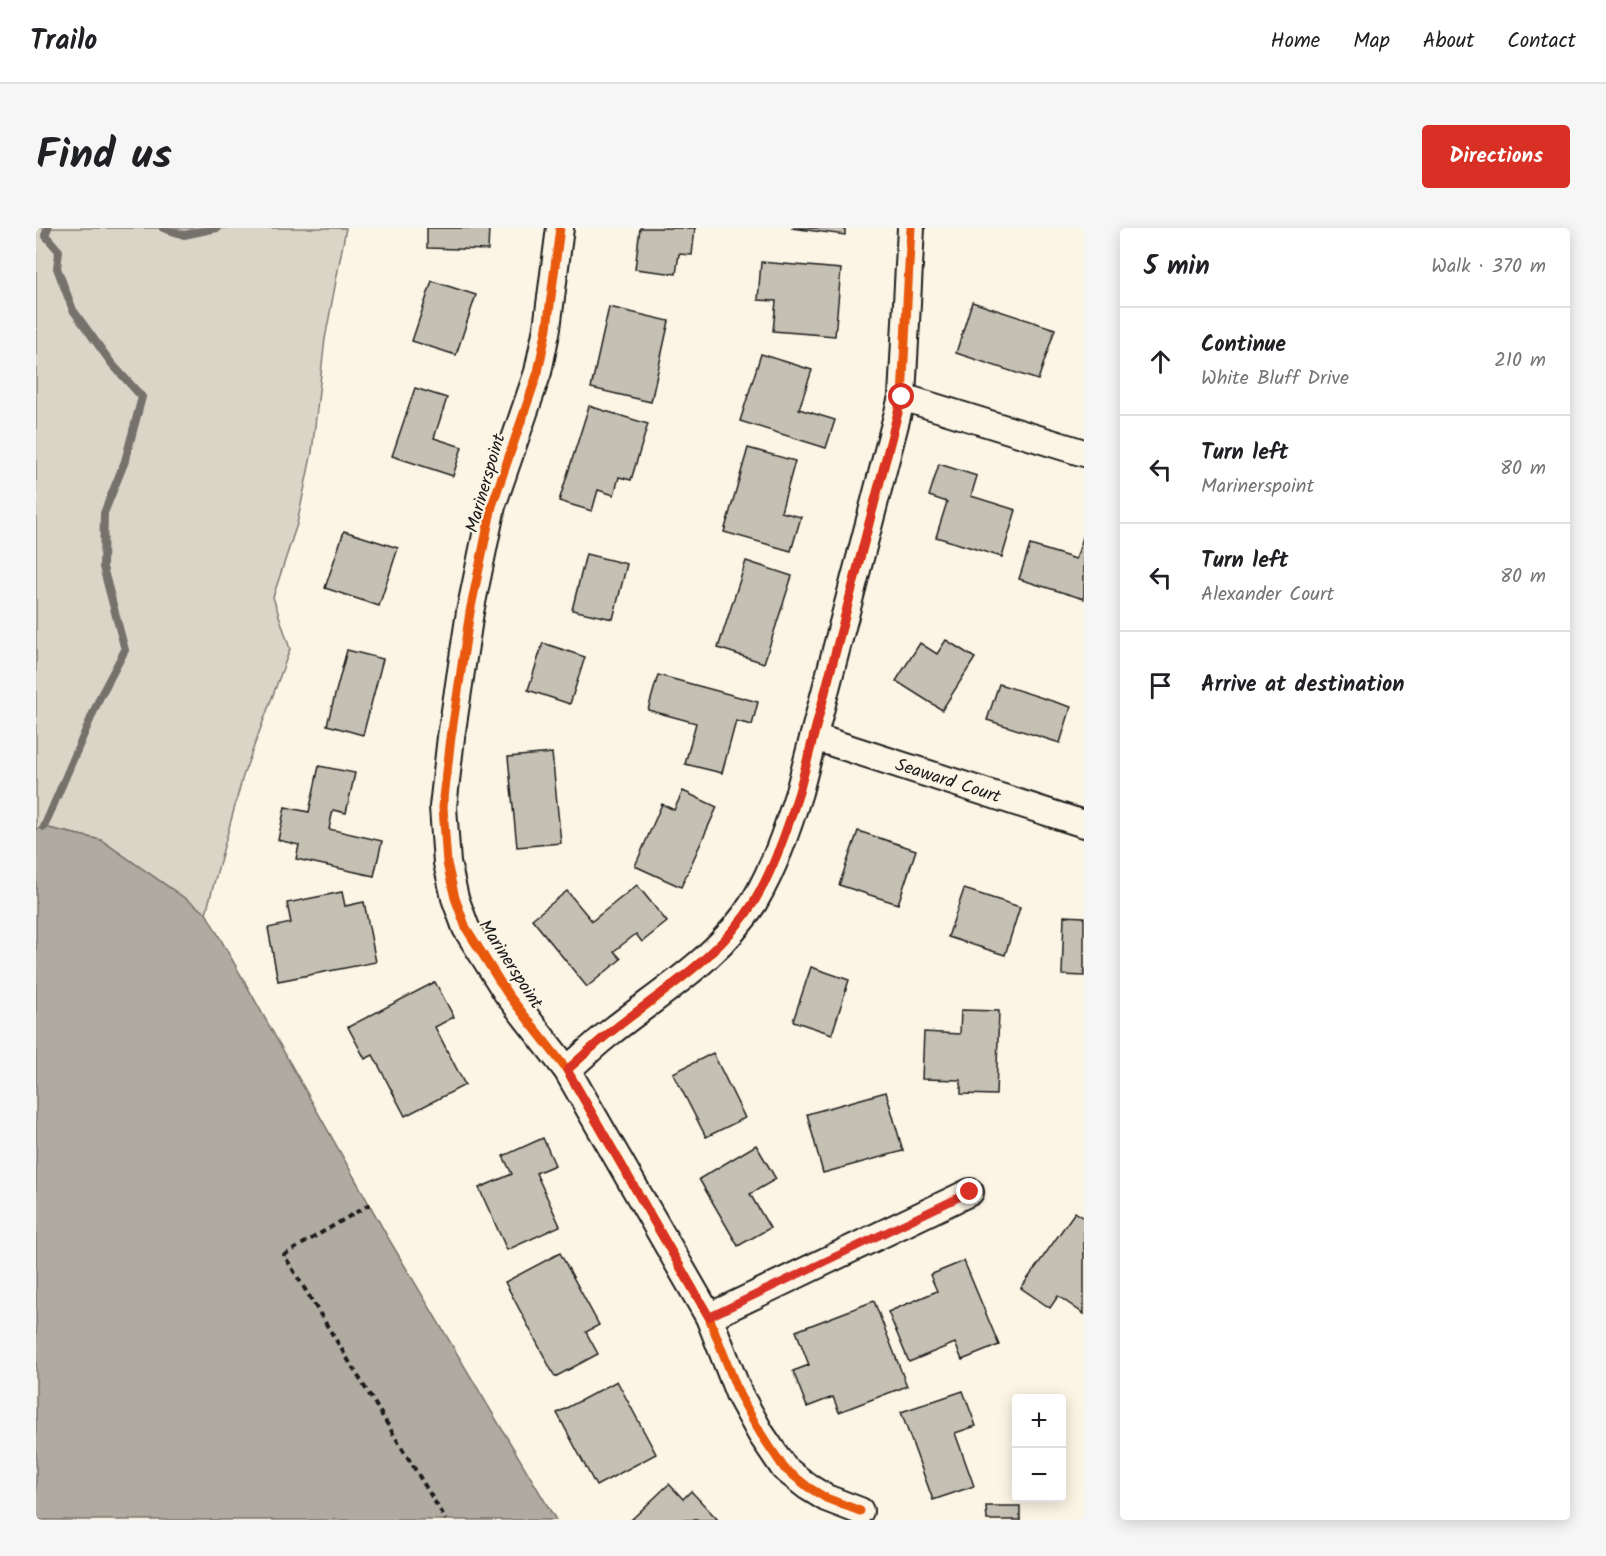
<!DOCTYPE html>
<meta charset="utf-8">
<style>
:root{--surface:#fff;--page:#f6f6f6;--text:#202124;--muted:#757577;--line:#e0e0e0;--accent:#d93025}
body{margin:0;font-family:Kalam,sans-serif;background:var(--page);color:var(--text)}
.controls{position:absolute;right:18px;bottom:18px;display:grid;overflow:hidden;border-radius:6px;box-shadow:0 3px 15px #0003}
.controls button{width:54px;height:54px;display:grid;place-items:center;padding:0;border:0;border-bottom:2px solid var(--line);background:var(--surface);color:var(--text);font:30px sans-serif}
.stop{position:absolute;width:18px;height:18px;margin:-14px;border:4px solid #d93025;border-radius:50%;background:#fff}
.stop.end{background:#d93025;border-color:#fff;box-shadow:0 2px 6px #0008}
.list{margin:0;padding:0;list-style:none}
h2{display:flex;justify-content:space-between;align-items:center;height:78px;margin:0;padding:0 24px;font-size:26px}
h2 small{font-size:20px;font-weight:400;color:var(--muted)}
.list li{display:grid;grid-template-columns:39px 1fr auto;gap:18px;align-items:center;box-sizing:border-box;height:108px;padding:0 24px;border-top:2px solid var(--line)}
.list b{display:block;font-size:22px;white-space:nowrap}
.list p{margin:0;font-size:20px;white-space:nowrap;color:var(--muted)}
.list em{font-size:20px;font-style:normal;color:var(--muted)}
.icon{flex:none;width:33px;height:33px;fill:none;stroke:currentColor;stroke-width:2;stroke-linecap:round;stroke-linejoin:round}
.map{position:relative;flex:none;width:1048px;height:1292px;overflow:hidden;border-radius:6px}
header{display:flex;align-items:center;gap:36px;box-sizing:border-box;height:84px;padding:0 30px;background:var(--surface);border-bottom:2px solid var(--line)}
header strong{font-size:28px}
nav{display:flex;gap:33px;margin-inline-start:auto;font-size:21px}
.intro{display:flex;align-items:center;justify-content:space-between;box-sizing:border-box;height:144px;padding:0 36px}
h1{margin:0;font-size:42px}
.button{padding:15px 27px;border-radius:6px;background:var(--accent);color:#fff;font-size:21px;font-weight:700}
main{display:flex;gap:36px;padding:0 36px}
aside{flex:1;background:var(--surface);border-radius:6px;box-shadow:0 3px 15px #0003}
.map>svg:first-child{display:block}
.green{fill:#dbd5c8;stroke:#7c7872;stroke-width:1.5}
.water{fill:#b0aba1;stroke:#75726c;stroke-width:1.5}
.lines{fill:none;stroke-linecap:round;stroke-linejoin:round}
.stream{stroke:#75726c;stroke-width:8}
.building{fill:#c4c0b3;stroke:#1c1c1c;stroke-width:1.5}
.minor-casing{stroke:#1c1c1c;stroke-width:30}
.path{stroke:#1c1c1c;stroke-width:4;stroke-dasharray:6 4.5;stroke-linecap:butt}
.minor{stroke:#fcf5e5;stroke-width:26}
.cycleway-casing{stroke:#fcf5e5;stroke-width:13}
.cycleway{stroke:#e8590c;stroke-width:9}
.route{stroke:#d93025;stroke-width:8}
.labels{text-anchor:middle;stroke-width:4.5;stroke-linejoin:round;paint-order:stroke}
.street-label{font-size:18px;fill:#1c1c1c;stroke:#fcf5e5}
</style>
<header>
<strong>Trailo</strong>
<nav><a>Home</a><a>Map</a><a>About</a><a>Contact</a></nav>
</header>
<div class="intro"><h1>Find us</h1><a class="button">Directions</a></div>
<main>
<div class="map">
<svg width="1048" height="1292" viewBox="0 0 1048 1292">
<rect width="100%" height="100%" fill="#fcf5e5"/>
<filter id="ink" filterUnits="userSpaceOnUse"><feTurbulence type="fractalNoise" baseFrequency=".0167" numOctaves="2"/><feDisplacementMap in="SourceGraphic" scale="12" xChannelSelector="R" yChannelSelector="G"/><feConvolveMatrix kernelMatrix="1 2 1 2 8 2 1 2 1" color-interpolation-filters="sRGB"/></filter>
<g filter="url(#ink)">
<polygon class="green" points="0,0 310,0 289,111 276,224 261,296 237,369 254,421 207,548 170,685 65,612 8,599 0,601"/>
<polygon class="water" points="8,599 65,612 170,685 354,1013 520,1292 0,1292 0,601"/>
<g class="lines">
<g class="stream">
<polyline points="127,0 148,7 181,0"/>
<polyline points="8,599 64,469 89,422 67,339 68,285 89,233 106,169 76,136 37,82 21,40 23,23 9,7 12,0"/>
</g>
</g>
<g class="building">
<polygon points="391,0 453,0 452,22 391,20"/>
<polygon points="604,0 659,0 656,27 643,26 640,46 599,41"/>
<polygon points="755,0 809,0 809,7"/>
<polygon points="725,34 805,41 799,108 737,103 740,73 722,72"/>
<polygon points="396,53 440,67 420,127 376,113"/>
<polygon points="936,74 1019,101 1002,152 920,125"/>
<polygon points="573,79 633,93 615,174 555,160"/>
<polygon points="725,126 776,142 763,181 799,192 790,220 704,193"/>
<polygon points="379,160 411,170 398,210 426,219 417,248 356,228"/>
<polygon points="553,178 612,196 595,252 583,249 578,267 562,262 556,283 523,273"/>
<polygon points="712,220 759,233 745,284 765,289 755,323 688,304"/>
<polygon points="903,236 941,248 935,268 980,282 966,329 900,309 911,274 893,268"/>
<polygon points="308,303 362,320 343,378 289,360"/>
<polygon points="1048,306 1048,371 983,351 994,317 1040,331"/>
<polygon points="550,326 591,336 577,391 536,382"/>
<polygon points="710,333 756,348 728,435 682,420"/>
<polygon points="910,412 939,430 906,482 860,453 884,415 901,426"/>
<polygon points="507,415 549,429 534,476 492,462"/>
<polygon points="311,422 347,431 327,507 291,497"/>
<polygon points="622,447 722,474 716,497 700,493 686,545 649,536 660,495 612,482"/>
<polygon points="963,456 1035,479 1024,515 951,492"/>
<polygon points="516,525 525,615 481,619 472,529"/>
<polygon points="283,538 319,545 310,585 297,582 293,601 346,613 338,648 260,631 263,617 242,612 249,579 273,584"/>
<polygon points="647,563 681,579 645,659 599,638 626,576 638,582"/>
<polygon points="822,603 880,622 862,676 803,657"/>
<polygon points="601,657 631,694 606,714 600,706 578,723 585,731 551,759 496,691 531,663 556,693"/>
<polygon points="928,661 984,679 969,727 912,709"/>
<polygon points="306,664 309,678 328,674 340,734 242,753 232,700 255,695 251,675"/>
<polygon points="1028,688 1048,689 1048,748 1026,747"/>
<polygon points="775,739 813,752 796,806 757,793"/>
<polygon points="399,754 418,789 399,799 429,857 369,888 337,827 329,831 312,799"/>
<polygon points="925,782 963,783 960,867 925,866 925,852 886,851 888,804 924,806"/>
<polygon points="677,825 709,890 670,909 637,845"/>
<polygon points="850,864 867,923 787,945 771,886"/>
<polygon points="507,910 519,937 500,945 524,998 471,1022 443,960 476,946 467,928"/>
<polygon points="720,917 740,951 714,966 734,1000 702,1018 663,951"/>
<polygon points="1039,984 1048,990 1048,1086 1022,1068 1014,1080 985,1060"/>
<polygon points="524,1025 563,1097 550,1104 562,1126 519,1149 469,1054"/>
<polygon points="928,1033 963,1117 926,1132 919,1115 873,1134 852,1084 901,1063 894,1047"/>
<polygon points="838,1073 871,1158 803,1184 797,1169 771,1179 757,1143 773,1137 760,1103"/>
<polygon points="581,1153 620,1226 560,1258 521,1185"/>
<polygon points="927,1163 940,1198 919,1205 938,1258 897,1272 865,1184"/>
<polygon points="633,1256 647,1271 655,1263 682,1292 595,1292"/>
<polygon points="950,1278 984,1278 984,1292 951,1292"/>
</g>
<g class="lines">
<defs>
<g id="minor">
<polyline points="524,0 511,100 502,144 456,278 434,384 415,509 407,579 411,635 419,670 430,700 471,765 531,842 673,1089 703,1166 725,1206 748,1240 772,1259 790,1270 824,1283"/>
<polyline points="866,169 1048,225"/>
<path id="s1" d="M 778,509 L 1048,596"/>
<path d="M 531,842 C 546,829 560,815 576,803 C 625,764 684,729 718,674 C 738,640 751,602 763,564 L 866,169 L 875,0"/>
<polyline points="673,1089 934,964"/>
</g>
</defs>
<use href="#minor" class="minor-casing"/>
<polyline class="path" points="334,976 248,1027 410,1292"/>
<use href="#minor" class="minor"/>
<defs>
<g id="cycleway">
<polyline points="524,0 511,100 502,144 456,278 434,384 415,509 407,579 411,635 419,670 430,700 471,765 531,842 673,1089 703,1166 725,1206 748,1240 772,1259 790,1270 824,1283"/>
<path d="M 531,842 C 546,829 560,815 576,803 C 625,764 684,729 718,674 C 738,640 751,602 763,564 L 866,169 L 875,0"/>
</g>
</defs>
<use href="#cycleway" class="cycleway-casing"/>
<use href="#cycleway" class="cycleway"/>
</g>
</g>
<g class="lines" filter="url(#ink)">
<path class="route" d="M 866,169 L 763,564 C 751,602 738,640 718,674 C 684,729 625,763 576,803 C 560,815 546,829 531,842 L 673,1089 L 934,964"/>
</g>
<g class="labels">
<g class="street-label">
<text transform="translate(449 255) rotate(-74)" y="6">Marinerspoint</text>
<text dy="6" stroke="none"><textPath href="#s1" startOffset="141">Seaward Court</textPath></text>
<text transform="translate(475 736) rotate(57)" y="6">Marinerspoint</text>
</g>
</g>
</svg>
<div class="controls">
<button>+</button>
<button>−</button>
</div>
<div class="stop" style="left:866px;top:169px"></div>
<div class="stop end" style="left:934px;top:964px"></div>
</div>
<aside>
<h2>5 min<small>Walk · 370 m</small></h2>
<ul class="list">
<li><svg class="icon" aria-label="ahead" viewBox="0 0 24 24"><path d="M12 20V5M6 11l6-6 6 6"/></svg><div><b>Continue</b><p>White Bluff Drive</p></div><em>210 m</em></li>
<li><svg class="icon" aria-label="left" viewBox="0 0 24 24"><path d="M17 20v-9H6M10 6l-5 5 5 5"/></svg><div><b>Turn left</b><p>Marinerspoint</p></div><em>80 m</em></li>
<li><svg class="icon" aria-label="left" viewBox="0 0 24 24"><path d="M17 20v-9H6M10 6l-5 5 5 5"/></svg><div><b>Turn left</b><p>Alexander Court</p></div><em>80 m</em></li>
<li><svg class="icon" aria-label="arrive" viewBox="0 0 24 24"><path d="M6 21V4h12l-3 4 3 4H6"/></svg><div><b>Arrive at destination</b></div></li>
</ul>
</aside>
</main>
